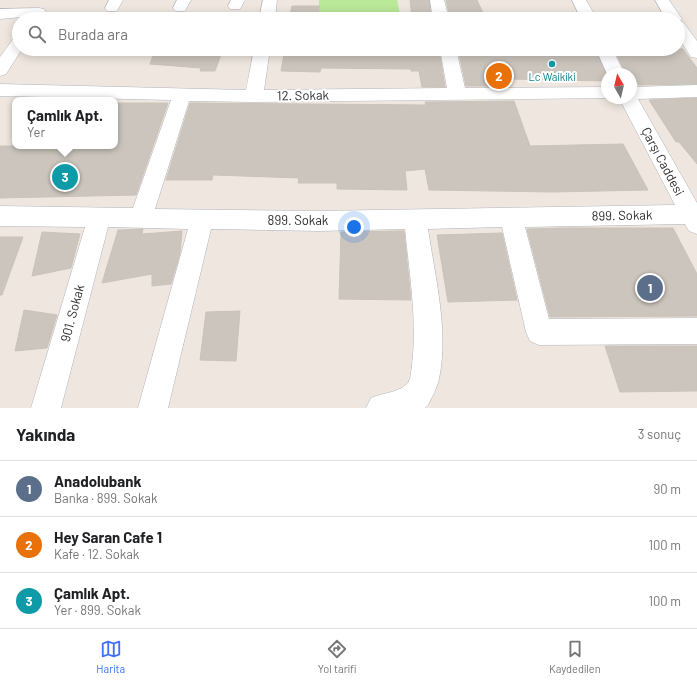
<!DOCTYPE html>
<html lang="tr">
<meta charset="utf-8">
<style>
:root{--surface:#fff;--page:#f6f6f6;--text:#202124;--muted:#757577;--line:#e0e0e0;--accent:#3c6eff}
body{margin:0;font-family:Barlow,sans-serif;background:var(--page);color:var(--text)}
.compass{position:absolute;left:601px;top:68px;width:36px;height:36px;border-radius:50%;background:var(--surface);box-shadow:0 2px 10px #0003;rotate:352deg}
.you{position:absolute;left:354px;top:227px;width:14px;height:14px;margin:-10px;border:3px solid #fff;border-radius:50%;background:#1a73e8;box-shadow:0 0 0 6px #1a73e833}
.badge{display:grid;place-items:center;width:26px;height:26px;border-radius:50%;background:var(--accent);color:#fff;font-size:13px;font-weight:700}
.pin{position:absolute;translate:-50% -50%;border:2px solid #fff;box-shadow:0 1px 4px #0006}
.popup{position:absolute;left:12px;top:97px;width:106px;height:52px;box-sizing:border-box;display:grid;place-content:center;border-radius:8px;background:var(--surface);filter:drop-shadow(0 1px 3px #0005);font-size:13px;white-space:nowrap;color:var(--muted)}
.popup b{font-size:15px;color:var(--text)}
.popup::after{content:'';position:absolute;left:50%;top:100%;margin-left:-8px;border:8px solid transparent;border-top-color:var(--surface)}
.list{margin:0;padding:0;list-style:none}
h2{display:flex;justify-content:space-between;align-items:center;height:52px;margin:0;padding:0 16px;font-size:17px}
h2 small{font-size:13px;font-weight:400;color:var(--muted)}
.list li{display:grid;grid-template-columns:26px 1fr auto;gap:12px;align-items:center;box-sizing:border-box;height:56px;padding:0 16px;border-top:1px solid var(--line)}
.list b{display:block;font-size:15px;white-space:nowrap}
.list p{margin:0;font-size:13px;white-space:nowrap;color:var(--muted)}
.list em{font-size:13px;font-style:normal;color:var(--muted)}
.icon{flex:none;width:22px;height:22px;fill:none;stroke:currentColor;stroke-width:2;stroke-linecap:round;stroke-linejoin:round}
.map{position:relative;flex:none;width:697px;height:408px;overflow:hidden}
.search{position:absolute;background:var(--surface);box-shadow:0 2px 10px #0003;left:12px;right:12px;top:12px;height:44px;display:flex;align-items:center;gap:10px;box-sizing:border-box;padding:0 14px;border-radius:22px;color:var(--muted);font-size:15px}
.sheet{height:220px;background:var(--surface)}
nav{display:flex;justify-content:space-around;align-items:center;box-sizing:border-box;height:56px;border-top:1px solid var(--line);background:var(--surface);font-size:11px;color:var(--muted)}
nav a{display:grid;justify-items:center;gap:2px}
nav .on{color:var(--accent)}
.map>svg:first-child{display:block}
.green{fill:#b9e899}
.building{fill:#cbc5bd;stroke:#cbc3b8}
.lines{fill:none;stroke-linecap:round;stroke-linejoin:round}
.minor-casing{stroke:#afb3bd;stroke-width:1}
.minor{fill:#fff;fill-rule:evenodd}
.culture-dot{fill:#0f9aa8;stroke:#fff;stroke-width:1.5}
.labels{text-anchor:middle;stroke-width:4;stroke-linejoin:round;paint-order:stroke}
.far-culture-label{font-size:11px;fill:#0d838f;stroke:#fff}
.street-label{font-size:13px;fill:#2d2d2d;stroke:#fff}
</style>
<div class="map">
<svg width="697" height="408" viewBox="0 0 697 408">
<rect width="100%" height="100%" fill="#efe7df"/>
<polygon class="green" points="319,0 397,0 401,19 319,19"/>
<g class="building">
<polygon points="410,0 429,0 431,19 412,19"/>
<polygon points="446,0 477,0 485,17 450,18"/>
<polygon points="292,6 319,6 318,19 289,19"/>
<polygon points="155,49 204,50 223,49 215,71 200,71 201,68 150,64"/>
<polygon points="285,49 439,49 445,87 422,87 419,71 411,71 411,69 321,68 320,72 281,71"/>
<polygon points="458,49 595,49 607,76 607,81 506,79 509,86 466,86"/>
<polygon points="614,49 683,49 697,68 697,84 639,85 636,81 631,81 631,74 626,74"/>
<polygon points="697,98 697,164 679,142 676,142 649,100"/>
<polygon points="514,101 530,146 623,144 648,190 552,192 429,190 425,169 405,171 407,190 337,189 337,183 298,183 299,178 213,175 212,180 166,180 190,103 193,103 426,105 425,102"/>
<polygon points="115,103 168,103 136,195 0,198 0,146 115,146"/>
<polygon points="562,228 673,228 697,274 697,316 550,317 527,229"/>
<polygon points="143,229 142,234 182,231 180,253 171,284 152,286 152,274 102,283 118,230"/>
<polygon points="400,231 404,231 411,300 339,299 341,232"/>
<polygon points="42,232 80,234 71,268 32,276"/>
<polygon points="502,233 517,300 448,302 437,235"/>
<polygon points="0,237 23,237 2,295 0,295"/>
<polygon points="24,310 57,315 47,348 15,351"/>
<polygon points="240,311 236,361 200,360 206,312"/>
<polygon points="605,346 697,346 697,391 620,392"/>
</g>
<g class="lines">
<defs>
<g id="minor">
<polygon points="109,0 123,0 117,11 107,11 105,8"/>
<polygon points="177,0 191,0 185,11 175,11 173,8"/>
<polygon points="231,0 245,0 240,9 230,9 228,6"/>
<polygon points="263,0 277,0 275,19 259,19"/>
<polygon points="430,0 444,0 449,19 433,19"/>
<polygon points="572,0 586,0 597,19 581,19"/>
<polygon points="655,0 669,0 682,19 680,21 683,22 697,41 697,58 691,57 678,37 678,19 666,19"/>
<polygon points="39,8 44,9 46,12 44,15 0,19 0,9"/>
<polygon points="19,37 19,49 22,49 6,74 0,76 0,57 13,39"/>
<path d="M 254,49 L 270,49 L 264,90 L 447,88 L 440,49 L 456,49 L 465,88 L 607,87 L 607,98 L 611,98 L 254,102 L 189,101 L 155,209 L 318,211 L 675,205 L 619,98 L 631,98 L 631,87 L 697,85 L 697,97 L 638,99 L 697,203 L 697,234 L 689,231 L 685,224 L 525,227 L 549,319 L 697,318 L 697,344 L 539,345 L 530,341 L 526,332 L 502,227 L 428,229 C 435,277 449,331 439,379 C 437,388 432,397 428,405 L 425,408 L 366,408 L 371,398 C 384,392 404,393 410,379 C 419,329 410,279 405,229 L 318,231 L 211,229 L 168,408 L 138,408 L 188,229 L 108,227 L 61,408 L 31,408 L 85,227 L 0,226 L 0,206 L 133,208 L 171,100 L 0,96 L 0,84 L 246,90 Z"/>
<polygon points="596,49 612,49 625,74 607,74"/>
</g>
</defs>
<use href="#minor" class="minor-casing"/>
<use href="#minor" class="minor"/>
</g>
<circle class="culture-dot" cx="552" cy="64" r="4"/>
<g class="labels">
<g class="far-culture-label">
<text x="552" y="81">Lc Waikiki</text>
</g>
<g class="street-label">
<text transform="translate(303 95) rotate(-1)" y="5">12. Sokak</text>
<text transform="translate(663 161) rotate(62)" y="5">Çarşı Caddesi</text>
<text transform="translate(622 215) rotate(-1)" y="5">899. Sokak</text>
<text x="298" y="225">899. Sokak</text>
<text transform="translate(72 313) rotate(-75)" y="5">901. Sokak</text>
</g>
</g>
</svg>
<svg class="compass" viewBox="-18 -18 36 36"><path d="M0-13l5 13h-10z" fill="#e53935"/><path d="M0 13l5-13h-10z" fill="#757577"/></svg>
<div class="you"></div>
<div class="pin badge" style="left:650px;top:288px;background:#5c6f8a">1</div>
<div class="pin badge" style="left:499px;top:76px;background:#e8710a">2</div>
<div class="pin badge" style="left:65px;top:177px;background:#0f9aa8">3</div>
<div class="popup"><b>Çamlık Apt.</b>Yer</div>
<div class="search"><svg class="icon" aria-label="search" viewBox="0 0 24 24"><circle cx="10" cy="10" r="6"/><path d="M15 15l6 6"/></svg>Burada ara</div>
</div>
<section class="sheet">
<h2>Yakında<small>3 sonuç</small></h2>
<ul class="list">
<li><span class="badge" style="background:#5c6f8a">1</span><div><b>Anadolubank</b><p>Banka · 899. Sokak</p></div><em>90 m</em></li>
<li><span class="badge" style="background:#e8710a">2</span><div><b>Hey Saran Cafe 1</b><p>Kafe · 12. Sokak</p></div><em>100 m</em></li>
<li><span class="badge" style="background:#0f9aa8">3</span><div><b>Çamlık Apt.</b><p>Yer · 899. Sokak</p></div><em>100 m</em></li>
</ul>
</section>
<nav>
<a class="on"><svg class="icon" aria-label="map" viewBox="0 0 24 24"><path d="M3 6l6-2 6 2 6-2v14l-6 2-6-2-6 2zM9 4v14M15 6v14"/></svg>Harita</a>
<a><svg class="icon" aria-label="directions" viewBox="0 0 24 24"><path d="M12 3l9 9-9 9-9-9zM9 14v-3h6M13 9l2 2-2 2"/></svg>Yol tarifi</a>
<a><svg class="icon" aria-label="saved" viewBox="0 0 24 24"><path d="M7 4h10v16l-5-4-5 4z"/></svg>Kaydedilen</a>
</nav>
